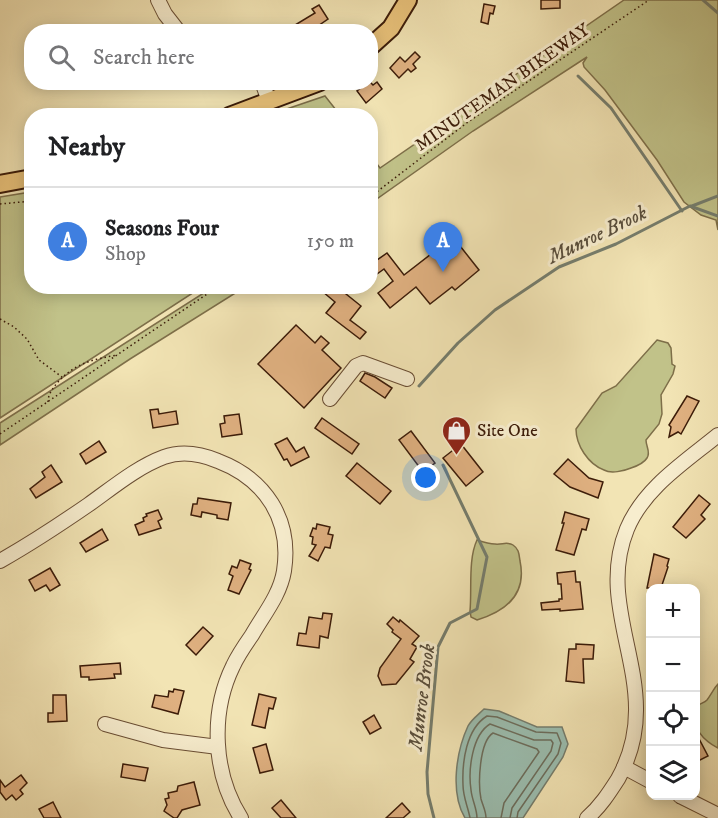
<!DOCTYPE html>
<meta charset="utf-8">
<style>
:root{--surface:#fff;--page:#f6f6f6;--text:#202124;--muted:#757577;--line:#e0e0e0;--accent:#8f2418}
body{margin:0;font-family:"IM FELL DW Pica",serif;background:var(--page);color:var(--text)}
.controls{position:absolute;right:18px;bottom:18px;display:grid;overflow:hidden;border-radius:12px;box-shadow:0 3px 15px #0003}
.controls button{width:54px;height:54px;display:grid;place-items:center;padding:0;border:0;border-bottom:2px solid var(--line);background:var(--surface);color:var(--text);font:30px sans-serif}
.you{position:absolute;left:426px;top:478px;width:21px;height:21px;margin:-15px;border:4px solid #fff;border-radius:50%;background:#1a73e8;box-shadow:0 0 0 9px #1a73e833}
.badge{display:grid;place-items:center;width:39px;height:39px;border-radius:50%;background:var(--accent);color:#fff;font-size:20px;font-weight:700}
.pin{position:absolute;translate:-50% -50px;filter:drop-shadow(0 2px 3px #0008)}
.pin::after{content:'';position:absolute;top:32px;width:21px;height:18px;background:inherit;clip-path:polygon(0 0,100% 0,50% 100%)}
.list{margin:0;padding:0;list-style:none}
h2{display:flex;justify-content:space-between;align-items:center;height:78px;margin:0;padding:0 24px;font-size:26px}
h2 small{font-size:20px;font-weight:400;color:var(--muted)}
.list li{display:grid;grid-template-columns:39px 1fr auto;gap:18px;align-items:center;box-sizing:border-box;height:108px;padding:0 24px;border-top:2px solid var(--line)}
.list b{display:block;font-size:22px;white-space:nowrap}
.list p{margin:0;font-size:20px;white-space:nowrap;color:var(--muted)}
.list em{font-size:20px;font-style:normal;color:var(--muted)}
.icon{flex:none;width:33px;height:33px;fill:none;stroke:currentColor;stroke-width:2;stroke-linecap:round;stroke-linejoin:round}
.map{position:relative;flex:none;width:718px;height:818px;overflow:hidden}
.search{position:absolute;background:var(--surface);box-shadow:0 3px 15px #0003;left:24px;top:24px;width:354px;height:66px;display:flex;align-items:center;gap:15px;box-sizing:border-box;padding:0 21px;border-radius:24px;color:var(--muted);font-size:22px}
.panel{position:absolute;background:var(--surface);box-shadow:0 3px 15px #0003;left:24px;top:108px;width:354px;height:186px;border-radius:24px}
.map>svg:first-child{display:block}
.green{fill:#c1c289;stroke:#7e6f49;stroke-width:1.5}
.water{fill:#9bbeb0;stroke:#757d6d;stroke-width:1.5}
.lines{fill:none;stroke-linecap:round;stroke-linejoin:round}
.shore{stroke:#6c6d5c;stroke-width:1.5}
.stream{stroke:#757d6d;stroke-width:3}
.building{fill:#e0b181;stroke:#3c1c09;stroke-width:1.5}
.minor-casing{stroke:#6a4e34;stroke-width:16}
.major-casing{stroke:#3c1c09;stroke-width:20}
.path{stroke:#3c1c09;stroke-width:1.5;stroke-dasharray:1.5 3;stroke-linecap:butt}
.minor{stroke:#f7edce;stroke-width:14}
.major{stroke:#e9c27a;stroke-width:16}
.labels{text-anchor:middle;stroke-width:6;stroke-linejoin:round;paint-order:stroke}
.street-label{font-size:18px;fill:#3c1c09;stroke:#f7edce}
.poi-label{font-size:18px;fill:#3c1c09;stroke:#f7edce;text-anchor:start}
.water-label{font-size:20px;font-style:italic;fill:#584d3b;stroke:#f7edce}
</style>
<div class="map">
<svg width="718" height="818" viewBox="0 0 718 818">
<rect width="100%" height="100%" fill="#f2e4b4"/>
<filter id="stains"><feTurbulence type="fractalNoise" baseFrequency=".00333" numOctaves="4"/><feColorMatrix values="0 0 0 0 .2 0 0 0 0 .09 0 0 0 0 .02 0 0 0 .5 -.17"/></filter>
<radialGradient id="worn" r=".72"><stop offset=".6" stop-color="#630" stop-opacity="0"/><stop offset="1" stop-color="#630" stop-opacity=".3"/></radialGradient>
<g class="green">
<polygon points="624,0 718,0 718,230 716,220 701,215 684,202 657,160 605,90 584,67 583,63 587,57 473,131 371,203 371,156 380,168"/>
<polygon points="325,96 340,115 269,115"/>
<polygon points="31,192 32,286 202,287 0,418 0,197"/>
<polygon points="213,287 245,287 130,359 0,445 0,423"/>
<path d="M 657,340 L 668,343 L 671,348 L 672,364 L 675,366 L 673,374 L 661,395 L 662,414 L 659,424 L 646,440 C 646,447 651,452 647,458 C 644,463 637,466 631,468 C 624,471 611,474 604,470 C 588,464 576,445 576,429 L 602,393 L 616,386 Z"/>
<path d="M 477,540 C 483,542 489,544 495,544 C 502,545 507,541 513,545 C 519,549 519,554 520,561 C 527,594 507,611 477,620 L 471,617 L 470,611 C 472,589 468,559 477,540 Z"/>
<path d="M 718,684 L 718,748 C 704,741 690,727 696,709 C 698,703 703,704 707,700 C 711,695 714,688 718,684 Z"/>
</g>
<path class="water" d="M 484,709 L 499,711 L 537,727 L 562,727 L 568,744 L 563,757 L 523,818 L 465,818 C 450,793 456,752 468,726 C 471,720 479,714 484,709 Z"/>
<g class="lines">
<g class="shore">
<path d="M 470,818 C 468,807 463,797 463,785 C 462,762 466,729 487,716 L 497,717 L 536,732 L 557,733 L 561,743 L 558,754 L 518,812 L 517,818"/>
<path d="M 477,818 C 477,809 472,800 471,790 C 468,770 472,735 490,724 L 534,740 L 551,740 L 553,743 L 551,751 L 512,808 L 510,818"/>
<path d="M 486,818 C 486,811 483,806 481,799 C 478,784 479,742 493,733 L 537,749 L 539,752 L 504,803 L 501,818"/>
</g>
<g class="stream">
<polyline points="703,0 718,13"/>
<polyline points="578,76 611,108 682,211"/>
<polyline points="692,206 718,196"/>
<polyline points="419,386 458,343 495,310 559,267 616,244 690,206 718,216"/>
<polyline points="434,818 428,794 427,772 438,647 450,623 477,609 487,557 443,465"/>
</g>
</g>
<g class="building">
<polygon points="541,0 560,0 560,8 541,9"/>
<polygon points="484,4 495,6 493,14 490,13 488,24 481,22"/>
<polygon points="319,5 328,19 312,30 310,27 304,32 299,32 295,25 315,13 312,9"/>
<polygon points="415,52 420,57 413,64 416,68 411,72 408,69 399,78 390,68 400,57 405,62"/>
<polygon points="368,82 370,82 373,85 377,82 382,89 366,103 357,91"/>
<polygon points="453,237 479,270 455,290 452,287 430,304 416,287 390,308 378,293 393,281 384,269 377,274 370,265 387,253 404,275"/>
<polygon points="316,286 336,286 361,306 350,320 366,332 360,339 326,313 335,302"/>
<polygon points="296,325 315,343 321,336 329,343 322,350 341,368 304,408 258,364"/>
<polygon points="365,373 375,377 392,388 385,398 360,381"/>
<polygon points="687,396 699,401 681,434 678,432 669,437 671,427 669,425"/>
<polygon points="158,409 159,414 176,411 178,424 153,428 150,410"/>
<polygon points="239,414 242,434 222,437 220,424 225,423 224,416"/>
<polygon points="322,418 359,444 352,454 315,428"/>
<polygon points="411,431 435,463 423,472 399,440"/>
<polygon points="287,438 296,452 304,447 309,457 291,466 287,459 284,460 275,444"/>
<polygon points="99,441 106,452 86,464 80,454"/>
<polygon points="461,444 483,472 466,486 443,458"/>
<polygon points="568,459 589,478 603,482 598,498 570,487 554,474"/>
<polygon points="357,463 391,491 380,504 346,476"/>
<polygon points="51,465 62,482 36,498 30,489 45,477 42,472"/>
<polygon points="699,495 710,504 701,515 705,519 686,538 673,527"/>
<polygon points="198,498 231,503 228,520 217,518 217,515 202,512 201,517 191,515 193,504 197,504"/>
<polygon points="158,510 162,519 158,521 161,528 139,535 135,525 144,521 143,518 147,516 146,514"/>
<polygon points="565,512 589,519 586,530 582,529 574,555 556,550 564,523 562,523"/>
<polygon points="317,524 330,527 328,534 333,535 330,548 325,547 318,561 309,556 316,545 312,544 313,537 310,536 313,528 316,529"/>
<polygon points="102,529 108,540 86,552 80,543"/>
<polygon points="654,554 669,559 667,566 668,567 661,588 647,588"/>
<polygon points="240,560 251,564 249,569 251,570 239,594 228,590 233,576 229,574 232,566 237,568"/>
<polygon points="50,568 60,585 50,591 46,585 35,591 29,580"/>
<polygon points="575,571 576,582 580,582 583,609 560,611 560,609 542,610 541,603 559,601 559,599 562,599 561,584 558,584 557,573"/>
<polygon points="323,613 332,614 328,638 320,636 319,648 297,645 299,633 306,634 309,617 322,619"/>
<polygon points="393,617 399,622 400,620 419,636 412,644 417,647 410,659 414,662 396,684 382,685 378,676 380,668 401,639 392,632 393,630 387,624"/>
<polygon points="203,627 213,636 196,655 186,645"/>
<polygon points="576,644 594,645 593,659 583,659 584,683 566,681 569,649 576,649"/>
<polygon points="120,663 121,674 114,674 115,678 89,680 89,677 81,677 80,666"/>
<polygon points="174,689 184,691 178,714 152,707 155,695 168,697 169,691 173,692"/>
<polygon points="259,694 276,698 273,709 269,708 265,728 252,725"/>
<polygon points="53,695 66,695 67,721 48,722 48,713 53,713"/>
<polygon points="374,715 381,728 370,734 363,722"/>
<polygon points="696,733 708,756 696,762"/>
<polygon points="266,744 273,770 260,773 253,748"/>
<polygon points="123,764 148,768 145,781 121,777"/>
<polygon points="21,775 27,783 20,790 23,794 16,800 12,795 6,800 0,792 0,780 5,787"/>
<polygon points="194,782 200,805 182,810 177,818 174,818 164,811 167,805 165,799 169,798 168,793 177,791 178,786"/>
<polygon points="281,800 296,818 281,818 272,808"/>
<polygon points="53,802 61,818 44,818 39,809"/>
<polygon points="402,803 410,812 403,818 386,818"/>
</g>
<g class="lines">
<defs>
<g id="minor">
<polyline points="158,0 165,14 179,32"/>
<polyline points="262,82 269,101"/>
<polyline points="330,399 356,366 363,363 407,379"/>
<path d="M 0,561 C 30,544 59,525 88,505 C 112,488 137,467 164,457 C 181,451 201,454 218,461 C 265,479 292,519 284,571 C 280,595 264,614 252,635 C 245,645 238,655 233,666 C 210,713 213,774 241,818"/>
<polyline points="105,724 163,740 218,747"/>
<polyline points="624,767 650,781"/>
<polyline points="680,796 718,815"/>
<path d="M 587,818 C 600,807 609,793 618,779 C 669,688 592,615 627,529 C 644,488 685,462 718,435"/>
</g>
<g id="major">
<polyline points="370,47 391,28 408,0"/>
<polyline points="229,116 320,82"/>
<polyline points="0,184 32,178"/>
</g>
</defs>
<use href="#minor" class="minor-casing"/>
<use href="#major" class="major-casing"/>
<g class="path">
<polyline points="370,197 468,122 649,0"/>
<polyline points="0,204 32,201"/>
<polyline points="0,319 14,327 27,339 39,360 62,377"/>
<path d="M 48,402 C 48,394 53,388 58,382 C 75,363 94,359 118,355"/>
<polyline points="0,434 219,286"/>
</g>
<use href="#minor" class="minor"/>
<use href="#major" class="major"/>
</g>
<defs>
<symbol id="shop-pin" viewBox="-11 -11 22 30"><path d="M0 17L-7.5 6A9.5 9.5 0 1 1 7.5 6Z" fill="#8f2418" stroke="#f7edce"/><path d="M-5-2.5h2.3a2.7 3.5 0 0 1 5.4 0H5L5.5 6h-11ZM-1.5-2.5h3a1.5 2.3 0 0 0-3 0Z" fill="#fff"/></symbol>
</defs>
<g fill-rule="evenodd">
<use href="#shop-pin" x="440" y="414" width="33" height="45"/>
</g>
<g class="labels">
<g class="street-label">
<text transform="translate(502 87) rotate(-35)" y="6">MINUTEMAN BIKEWAY</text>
</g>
<g class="poi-label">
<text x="477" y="436">Site One</text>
</g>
<g class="water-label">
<text transform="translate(597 234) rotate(-26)" y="7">Munroe Brook</text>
<text transform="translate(421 697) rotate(-83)" y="7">Munroe Brook</text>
</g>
</g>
<rect width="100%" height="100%" filter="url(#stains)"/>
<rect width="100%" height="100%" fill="url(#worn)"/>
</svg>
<div class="controls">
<button>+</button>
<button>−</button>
<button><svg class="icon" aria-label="locate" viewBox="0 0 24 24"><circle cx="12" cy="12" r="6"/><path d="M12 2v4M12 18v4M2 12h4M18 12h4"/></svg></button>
<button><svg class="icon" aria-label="layers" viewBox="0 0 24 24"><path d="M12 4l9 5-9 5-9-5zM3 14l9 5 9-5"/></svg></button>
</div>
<div class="you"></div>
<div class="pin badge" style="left:443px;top:272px;background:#3f7fe0">A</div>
<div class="search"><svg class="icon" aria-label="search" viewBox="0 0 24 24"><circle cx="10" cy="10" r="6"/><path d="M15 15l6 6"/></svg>Search here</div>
<section class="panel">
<h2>Nearby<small></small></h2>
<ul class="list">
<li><span class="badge" style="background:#3f7fe0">A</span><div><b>Seasons Four</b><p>Shop</p></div><em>150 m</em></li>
</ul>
</section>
</div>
